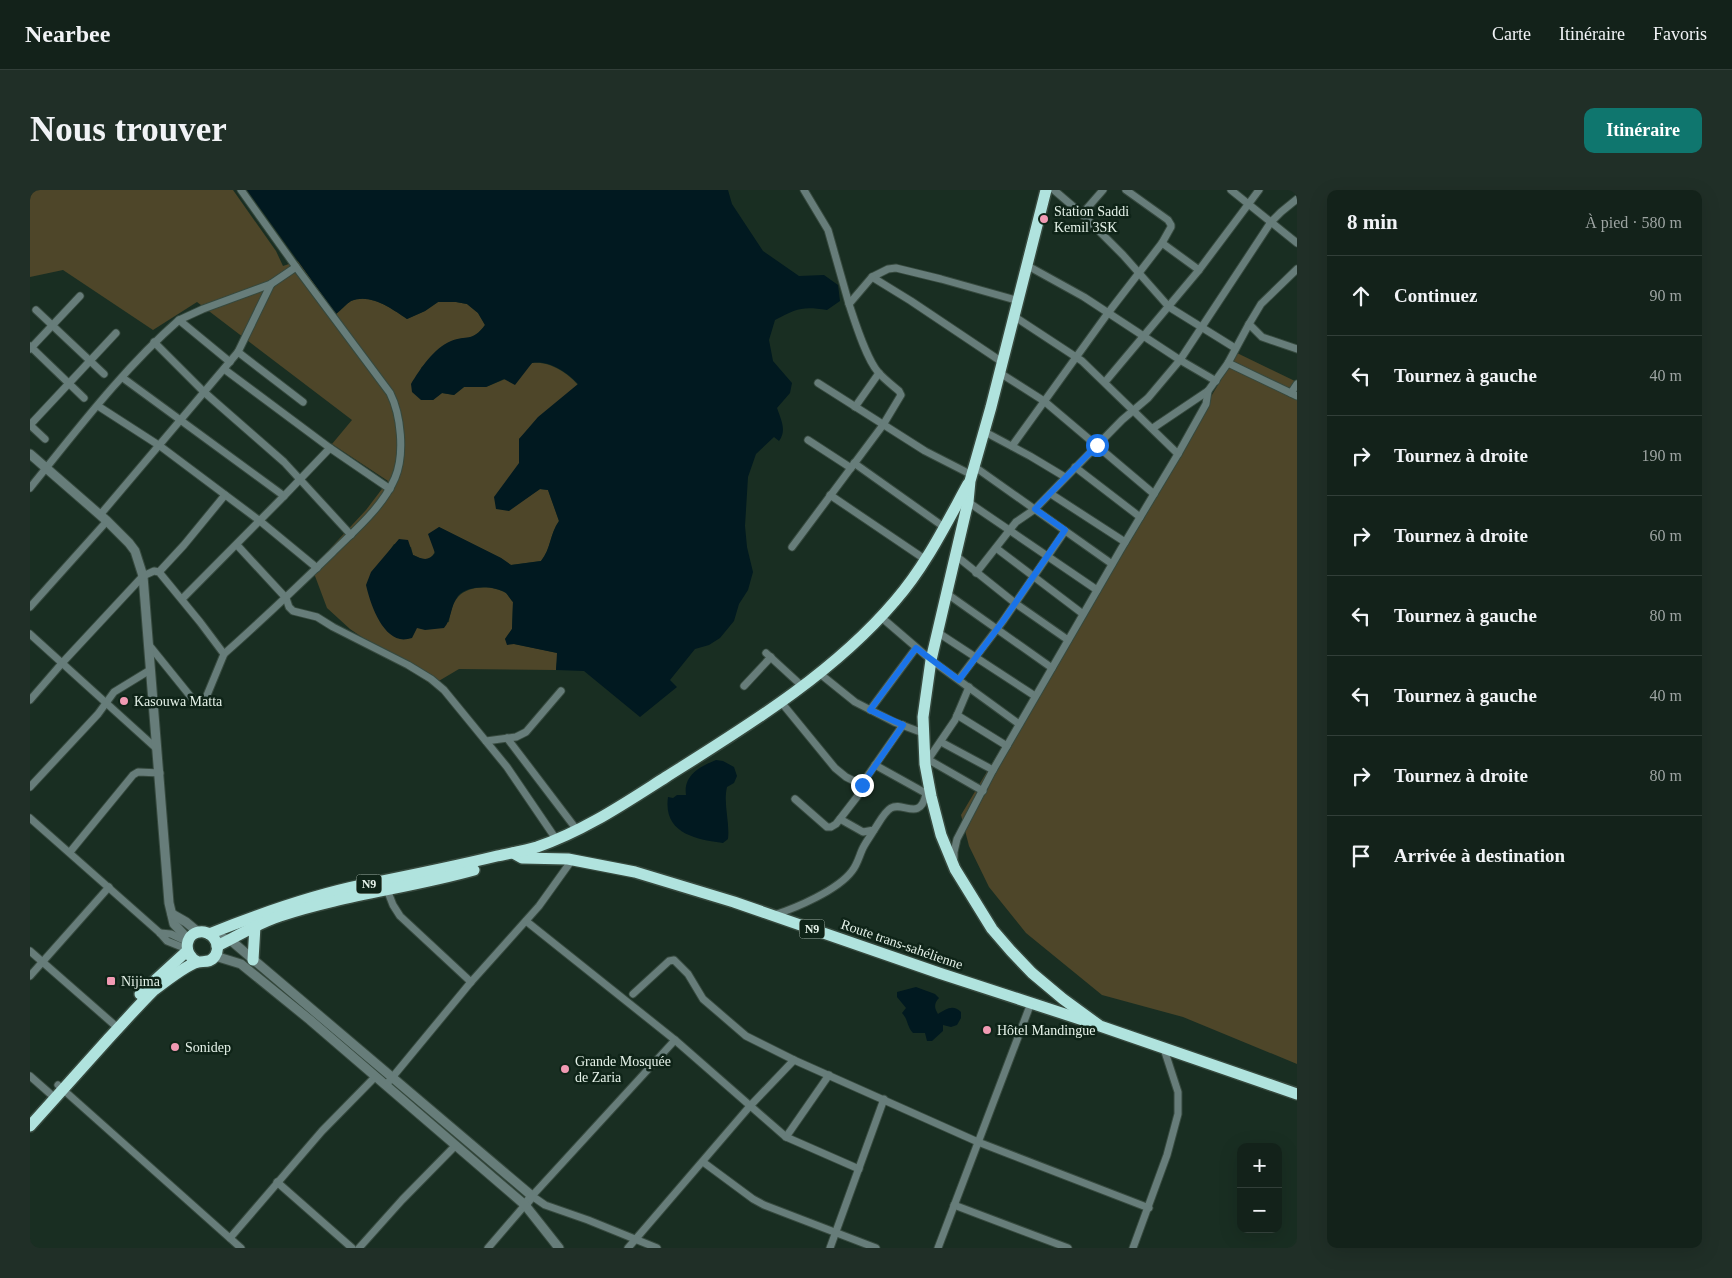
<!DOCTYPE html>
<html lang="fr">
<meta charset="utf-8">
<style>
:root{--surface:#13221a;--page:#202f27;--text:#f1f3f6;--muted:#9da4a2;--line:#323f39;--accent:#0f766e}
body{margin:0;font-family:"Times New Roman",serif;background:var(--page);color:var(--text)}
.controls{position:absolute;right:15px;bottom:15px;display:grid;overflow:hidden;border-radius:10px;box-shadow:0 5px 20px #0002}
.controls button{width:45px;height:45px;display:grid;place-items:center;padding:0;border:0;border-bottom:1px solid var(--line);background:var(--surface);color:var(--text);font:25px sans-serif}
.stop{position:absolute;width:15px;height:15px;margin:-11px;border:4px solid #1a73e8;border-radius:50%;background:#fff}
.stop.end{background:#1a73e8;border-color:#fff;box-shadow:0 1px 5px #0008}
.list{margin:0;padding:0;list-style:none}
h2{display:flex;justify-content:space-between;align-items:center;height:65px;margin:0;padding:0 20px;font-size:21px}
h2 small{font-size:16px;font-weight:400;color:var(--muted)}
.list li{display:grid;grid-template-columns:32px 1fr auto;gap:15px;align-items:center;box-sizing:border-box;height:80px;padding:0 20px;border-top:1px solid var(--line)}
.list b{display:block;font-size:19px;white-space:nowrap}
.list em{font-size:16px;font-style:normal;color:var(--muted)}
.icon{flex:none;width:28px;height:28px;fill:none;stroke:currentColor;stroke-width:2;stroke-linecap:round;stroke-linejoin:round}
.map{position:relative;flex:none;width:1267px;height:1058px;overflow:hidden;border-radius:10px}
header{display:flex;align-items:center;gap:30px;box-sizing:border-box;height:70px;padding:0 25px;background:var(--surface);border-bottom:1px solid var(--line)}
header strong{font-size:24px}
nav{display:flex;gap:28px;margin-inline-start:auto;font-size:18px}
.intro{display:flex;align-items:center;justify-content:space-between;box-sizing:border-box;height:120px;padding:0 30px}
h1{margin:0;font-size:35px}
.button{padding:12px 22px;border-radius:10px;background:var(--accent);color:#fff;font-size:18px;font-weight:700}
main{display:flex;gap:30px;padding:0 30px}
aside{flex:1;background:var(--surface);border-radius:10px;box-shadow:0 5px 20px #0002}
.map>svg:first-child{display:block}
.green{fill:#4e4629}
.water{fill:#011920}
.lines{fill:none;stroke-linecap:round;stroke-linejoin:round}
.minor-casing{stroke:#36493e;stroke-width:9}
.tertiary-casing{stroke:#36493e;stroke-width:11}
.trunk-casing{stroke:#36493e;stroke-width:14}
.minor{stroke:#677d7a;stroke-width:7}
.tertiary{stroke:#677d7a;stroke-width:9}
.trunk{stroke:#b0e3de;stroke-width:11}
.route{stroke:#1a73e8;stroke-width:6}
.poi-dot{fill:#f19ab3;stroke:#0f2418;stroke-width:2}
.labels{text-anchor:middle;stroke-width:5;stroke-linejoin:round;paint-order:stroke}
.shield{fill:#0f2418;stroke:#a5b4aa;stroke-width:1}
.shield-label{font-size:12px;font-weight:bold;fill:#e5f2e9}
.poi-label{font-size:14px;fill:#e5f2e9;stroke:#0f2418;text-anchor:start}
.street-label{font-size:14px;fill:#e5f2e9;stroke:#0f2418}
</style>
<header>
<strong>Nearbee</strong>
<nav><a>Carte</a><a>Itinéraire</a><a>Favoris</a></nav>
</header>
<div class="intro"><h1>Nous trouver</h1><a class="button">Itinéraire</a></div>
<main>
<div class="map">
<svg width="1267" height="1058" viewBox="0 0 1267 1058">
<rect width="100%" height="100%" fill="#192e22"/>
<g class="green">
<path d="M 0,0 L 203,0 L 246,61 L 253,76 L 268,71 L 306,124 C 311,120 316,114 321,111 C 341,103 362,119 377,129 L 395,121 L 408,112 L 426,112 L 437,114 L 448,123 L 455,135 C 442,153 436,145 421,152 C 409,157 400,169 391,178 L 403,210 L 412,203 L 424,205 L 434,197 L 456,197 L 494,181 L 502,173 C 519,171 537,182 548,195 L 489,249 L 489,273 L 492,311 L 510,299 L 518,300 L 529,331 C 520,343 521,359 511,371 L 481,375 L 471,368 L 409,337 C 407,346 408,370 395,370 C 392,370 387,366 383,365 L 381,357 L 364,354 L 358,363 L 387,438 L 419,432 C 420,423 422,414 428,407 C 438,395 463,395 476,403 C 478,405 481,410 483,412 L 482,439 L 475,449 L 484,454 L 528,463 L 526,480 L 429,479 L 402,495 L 320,439 L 297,418 L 282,378 L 336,320 L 358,291 L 302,254 L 322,230 L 167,112 L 123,140 L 33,80 L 0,87 Z"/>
<polygon points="1207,163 1267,192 1267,874 1153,827 1072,805 996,743 959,697 939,656 931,625"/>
</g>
<g class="water">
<path d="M 217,0 L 698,0 L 702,14 L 733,61 L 769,86 L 794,85 L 808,95 L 810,111 L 797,120 C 773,116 767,118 745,130 L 739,150 L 743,171 L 762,193 L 760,203 L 747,218 C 751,230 757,240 749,251 L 744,247 L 726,264 L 718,287 L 715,336 L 717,357 L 723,382 L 718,400 L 709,414 L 704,431 L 690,448 L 679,455 L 665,459 L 640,490 L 647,497 L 610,527 L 554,481 L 526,480 L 527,463 L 484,454 L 477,455 L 475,449 L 482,439 L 483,412 C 481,410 478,405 476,403 C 463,395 438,395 428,406 C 420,416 422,429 414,438 L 395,440 L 387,438 L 382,448 C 378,449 374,450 370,449 C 351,445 340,413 336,395 L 341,382 L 369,349 L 378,350 L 383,365 C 392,369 398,372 405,363 L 398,344 L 409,337 L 471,368 L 481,375 L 511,371 C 521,359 520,343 529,331 L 518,300 L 510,299 L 479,321 L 466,319 L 464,307 L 489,273 L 489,249 L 508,227 L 548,194 C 537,182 519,170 502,173 L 485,195 L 474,189 L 456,197 L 434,197 L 424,205 L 412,203 L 403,210 L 391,210 L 382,202 L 381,194 C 390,179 404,158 421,151 C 436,145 443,152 455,135 L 448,123 L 437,114 L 426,112 L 408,112 L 395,121 L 377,129 C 362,119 341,103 321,111 C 316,114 311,120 306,124 Z"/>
<path d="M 686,570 L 693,571 L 704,577 L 707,586 L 704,593 L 697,597 C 693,614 700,632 698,649 L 693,653 C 665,649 633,643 638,607 L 643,608 L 647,605 L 656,605 C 653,585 671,576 686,570 Z"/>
<path d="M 886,797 L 905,804 L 909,808 C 904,813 904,818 908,824 C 916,819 923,814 931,822 L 931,828 L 927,835 L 921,837 L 913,835 L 913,841 L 902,851 L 897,851 L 895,843 L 883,843 C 877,837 878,829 872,823 L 876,818 L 867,807 L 867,802 Z"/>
</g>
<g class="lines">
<defs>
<g id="minor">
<polyline points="774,0 798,40 819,114"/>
<polyline points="1024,0 1052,24 1093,65 1139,117 1205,158"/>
<polyline points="1201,0 1267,53"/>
<polyline points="1052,24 1073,0"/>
<polyline points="1132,53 1169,80"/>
<polyline points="998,76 1054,107 1150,170 1186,191"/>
<polyline points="6,120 74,184"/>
<polyline points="985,127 1052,171 1148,264"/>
<polyline points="149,130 173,119 241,94 266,77"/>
<polyline points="1219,134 1231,114 1267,79"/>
<polyline points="124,152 174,202 254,272 321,345"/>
<polyline points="0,156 54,208"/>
<polyline points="0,159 50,106"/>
<polyline points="208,162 273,212"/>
<polyline points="972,172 881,111 842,87 858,79 866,78 911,89 989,111"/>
<polyline points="1198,173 1267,206"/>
<polyline points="194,179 300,258 360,299"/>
<polyline points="970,183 1014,211 1124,304"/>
<polyline points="93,188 254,306 300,258"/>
<polyline points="1075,192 1169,80 1229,0"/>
<polyline points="788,193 895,261 942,285"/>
<polyline points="1261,203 1267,194"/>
<polyline points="68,216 130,256 230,331 287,378"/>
<polyline points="825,217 849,183"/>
<polyline points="0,235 86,143"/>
<polyline points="0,235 15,249"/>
<polyline points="1123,238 1178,201 1198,173 1219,134 1232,147 1267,159"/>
<polyline points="955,242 1000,266 1035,287"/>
<polyline points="778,250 821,278"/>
<polyline points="982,256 1078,123 1132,53 1141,37 1141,35 1138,30 1096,0"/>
<polyline points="824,273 914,337"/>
<polyline points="945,277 1082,374"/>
<polyline points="1045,277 1110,327"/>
<path d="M 0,298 C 47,240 93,179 149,130 L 200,172"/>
<polyline points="1021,304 1095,352"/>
<polyline points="800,305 896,370"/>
<polyline points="938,312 1067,400"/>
<polyline points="70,325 208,162 241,94"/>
<polyline points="207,355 256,408 259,417 263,421 287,427 303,437 378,475 401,489 414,500 477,577 526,649"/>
<path d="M 762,357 L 853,235 L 871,205 L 869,201 C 862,195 854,189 848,182 C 836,168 825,132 819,114 L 842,87"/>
<polyline points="966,358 1053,424"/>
<polyline points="925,365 985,413 1038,450"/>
<polyline points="129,382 154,355 195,305"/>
<polyline points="946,383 986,332 1005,319 1092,230 1118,208 1150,170 1241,32 1251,22 1267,9"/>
<polyline points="916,403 1022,478"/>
<polyline points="152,409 254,306"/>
<polyline points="0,417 77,331"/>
<polyline points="851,427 901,470 989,534"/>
<polyline points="907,442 1005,506"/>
<polyline points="0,444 127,559"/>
<polyline points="119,455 165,512 169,513 175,510 194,464"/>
<polyline points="736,463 772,496"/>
<polyline points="789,483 825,512 864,532 893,543"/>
<polyline points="929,489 973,431 1035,341"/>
<polyline points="714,496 741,467"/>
<path d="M 0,510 L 33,472 L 113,386 L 124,381 L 129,382 L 170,432 L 194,464 C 231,431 267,397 302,363 C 325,340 352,318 365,288 C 375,264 371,225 360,203 L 266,77 L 211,0"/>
<polyline points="751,512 805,578 816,587 832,595"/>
<polyline points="840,520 886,458"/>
<polyline points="927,525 977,556"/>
<polyline points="477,548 547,640"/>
<polyline points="456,551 486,547 496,542 531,501"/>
<polyline points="911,552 963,580"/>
<polyline points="899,570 953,601"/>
<polyline points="895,574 925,530 939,497"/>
<polyline points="845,575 899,605"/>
<polyline points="0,597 68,524 84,502 120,480"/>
<polyline points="765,609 797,637 801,637 806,634 830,603 834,591 873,535"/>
<polyline points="0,628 130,743 137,751 157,759"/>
<path d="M 810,629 L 833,642 L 844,640 C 849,633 854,622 861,618 C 873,611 890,632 896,604"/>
<polyline points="40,662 103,585 108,582 130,583"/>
<polyline points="924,668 924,662 927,649 963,580 1091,359 1148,264 1176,214 1178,201"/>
<polyline points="356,697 363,715 370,726 441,792"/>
<path d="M 744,725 C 766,718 808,700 822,681 C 827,675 829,667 832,660 C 835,653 840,647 844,640"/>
<polyline points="496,731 645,850 756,947 829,979"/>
<polyline points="130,743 141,744 158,752"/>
<polyline points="0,761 88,838"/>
<polyline points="0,786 79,697"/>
<polyline points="603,804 639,771 644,770 658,784 673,809 716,846 764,870 948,952 1119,1018"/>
<polyline points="0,886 25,908"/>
<polyline points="28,895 211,1058"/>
<polyline points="356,895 441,792 509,716 542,670"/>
<polyline points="756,947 799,885"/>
<polyline points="673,972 723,1009 734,1015 846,1058"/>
<polyline points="247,992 322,1058"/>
<polyline points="924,1015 1038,1058"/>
<polyline points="200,1048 292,941 345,887"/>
<polyline points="329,1058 372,1010 425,956"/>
<polyline points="458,1058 495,1015"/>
<polyline points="598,1058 720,916 764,870"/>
<polyline points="627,1058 558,1030 515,1015 502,1006 645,850"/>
<polyline points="800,1058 854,909"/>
<polyline points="908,1058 1001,813"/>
<polyline points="1103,1058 1137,965 1148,924 1148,902 1134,859"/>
</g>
<g id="tertiary">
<polyline points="0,264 77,331 99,353 105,361 113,386 139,713 144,734 159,750"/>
<polyline points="142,724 156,732 168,742"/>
<polyline points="179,744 200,750 205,754 502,1006 495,1015"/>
<polyline points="185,766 211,774 280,830 495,1015 529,1058"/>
</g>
<g id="trunk">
<polyline points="1016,0 961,217 940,291 938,312 901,470 893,527 895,574 901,606 911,645 925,679 962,739 981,761 1002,783 1033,809 1070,836 1267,904"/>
<polyline points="483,663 492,668 538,669 605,682 704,712 909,783 1059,832"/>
<path d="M 179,744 C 229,724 279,706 332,695 C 377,686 422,677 467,666 C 480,663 494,661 507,657 C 554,641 595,613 636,587 C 717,536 803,484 865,411 C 895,377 916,334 938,294"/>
<path d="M 187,756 C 208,746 228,733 250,726 C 313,705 380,698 444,680"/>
<polyline points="223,770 225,736"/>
<polyline points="110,804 157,761"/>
<path d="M 0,936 C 26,907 52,878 79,848 C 93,833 108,816 123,801 C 132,794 158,774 168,772 C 175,771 180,773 185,766 C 191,757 185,744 174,742 C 155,740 151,764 168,772"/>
</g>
</defs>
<use href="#minor" class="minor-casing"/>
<use href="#tertiary" class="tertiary-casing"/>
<use href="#trunk" class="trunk-casing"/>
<use href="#minor" class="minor"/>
<use href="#tertiary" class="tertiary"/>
<use href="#trunk" class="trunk"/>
</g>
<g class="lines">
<polyline class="route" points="832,595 873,535 840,520 886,458 929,490 973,431 1035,340 1005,319 1067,255"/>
</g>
<g class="poi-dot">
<circle cx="1014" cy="29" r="5"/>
<circle cx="94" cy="511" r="5"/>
<rect x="76" y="786" width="10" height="10" rx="2.5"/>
<circle cx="957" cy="840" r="5"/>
<circle cx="145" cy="857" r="5"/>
<circle cx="535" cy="879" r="5"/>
</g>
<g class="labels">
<g class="shield">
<rect x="326.5" y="684.5" width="25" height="19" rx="4"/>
<rect x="769.5" y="729.5" width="25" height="19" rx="4"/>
</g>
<g class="shield-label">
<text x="339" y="698">N9</text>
<text x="782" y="743">N9</text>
</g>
<g class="poi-label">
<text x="1024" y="26">Station Saddi<tspan x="1024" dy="16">Kemil 3SK</tspan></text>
<text x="104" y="516">Kasouwa Matta</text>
<text x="91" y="796">Nijima</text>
<text x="967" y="845">Hôtel Mandingue</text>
<text x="155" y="862">Sonidep</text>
<text x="545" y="876">Grande Mosquée<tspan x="545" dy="16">de Zaria</tspan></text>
</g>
<g class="street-label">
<text transform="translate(872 754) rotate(19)" y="5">Route trans-sahélienne</text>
</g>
</g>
</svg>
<div class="controls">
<button>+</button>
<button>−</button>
</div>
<div class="stop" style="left:1067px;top:255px"></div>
<div class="stop end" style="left:832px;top:595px"></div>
</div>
<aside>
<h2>8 min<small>À pied · 580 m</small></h2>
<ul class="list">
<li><svg class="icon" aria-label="ahead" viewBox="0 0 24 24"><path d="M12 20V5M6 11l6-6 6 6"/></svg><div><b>Continuez</b></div><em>90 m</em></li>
<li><svg class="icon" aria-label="left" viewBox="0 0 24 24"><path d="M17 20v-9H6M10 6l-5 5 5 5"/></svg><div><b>Tournez à gauche</b></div><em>40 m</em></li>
<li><svg class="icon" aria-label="right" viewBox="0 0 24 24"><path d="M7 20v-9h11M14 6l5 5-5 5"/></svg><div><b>Tournez à droite</b></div><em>190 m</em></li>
<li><svg class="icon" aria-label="right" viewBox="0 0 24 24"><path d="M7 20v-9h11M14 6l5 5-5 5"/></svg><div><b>Tournez à droite</b></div><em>60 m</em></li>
<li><svg class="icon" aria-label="left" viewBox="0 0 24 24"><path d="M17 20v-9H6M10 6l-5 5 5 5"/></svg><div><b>Tournez à gauche</b></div><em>80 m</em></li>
<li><svg class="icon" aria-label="left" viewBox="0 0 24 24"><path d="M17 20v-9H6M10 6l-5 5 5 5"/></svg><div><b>Tournez à gauche</b></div><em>40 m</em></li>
<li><svg class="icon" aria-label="right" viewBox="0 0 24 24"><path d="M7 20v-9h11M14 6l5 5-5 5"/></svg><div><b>Tournez à droite</b></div><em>80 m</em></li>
<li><svg class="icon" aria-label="arrive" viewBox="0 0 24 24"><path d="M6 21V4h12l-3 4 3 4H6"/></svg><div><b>Arrivée à destination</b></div></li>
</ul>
</aside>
</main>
